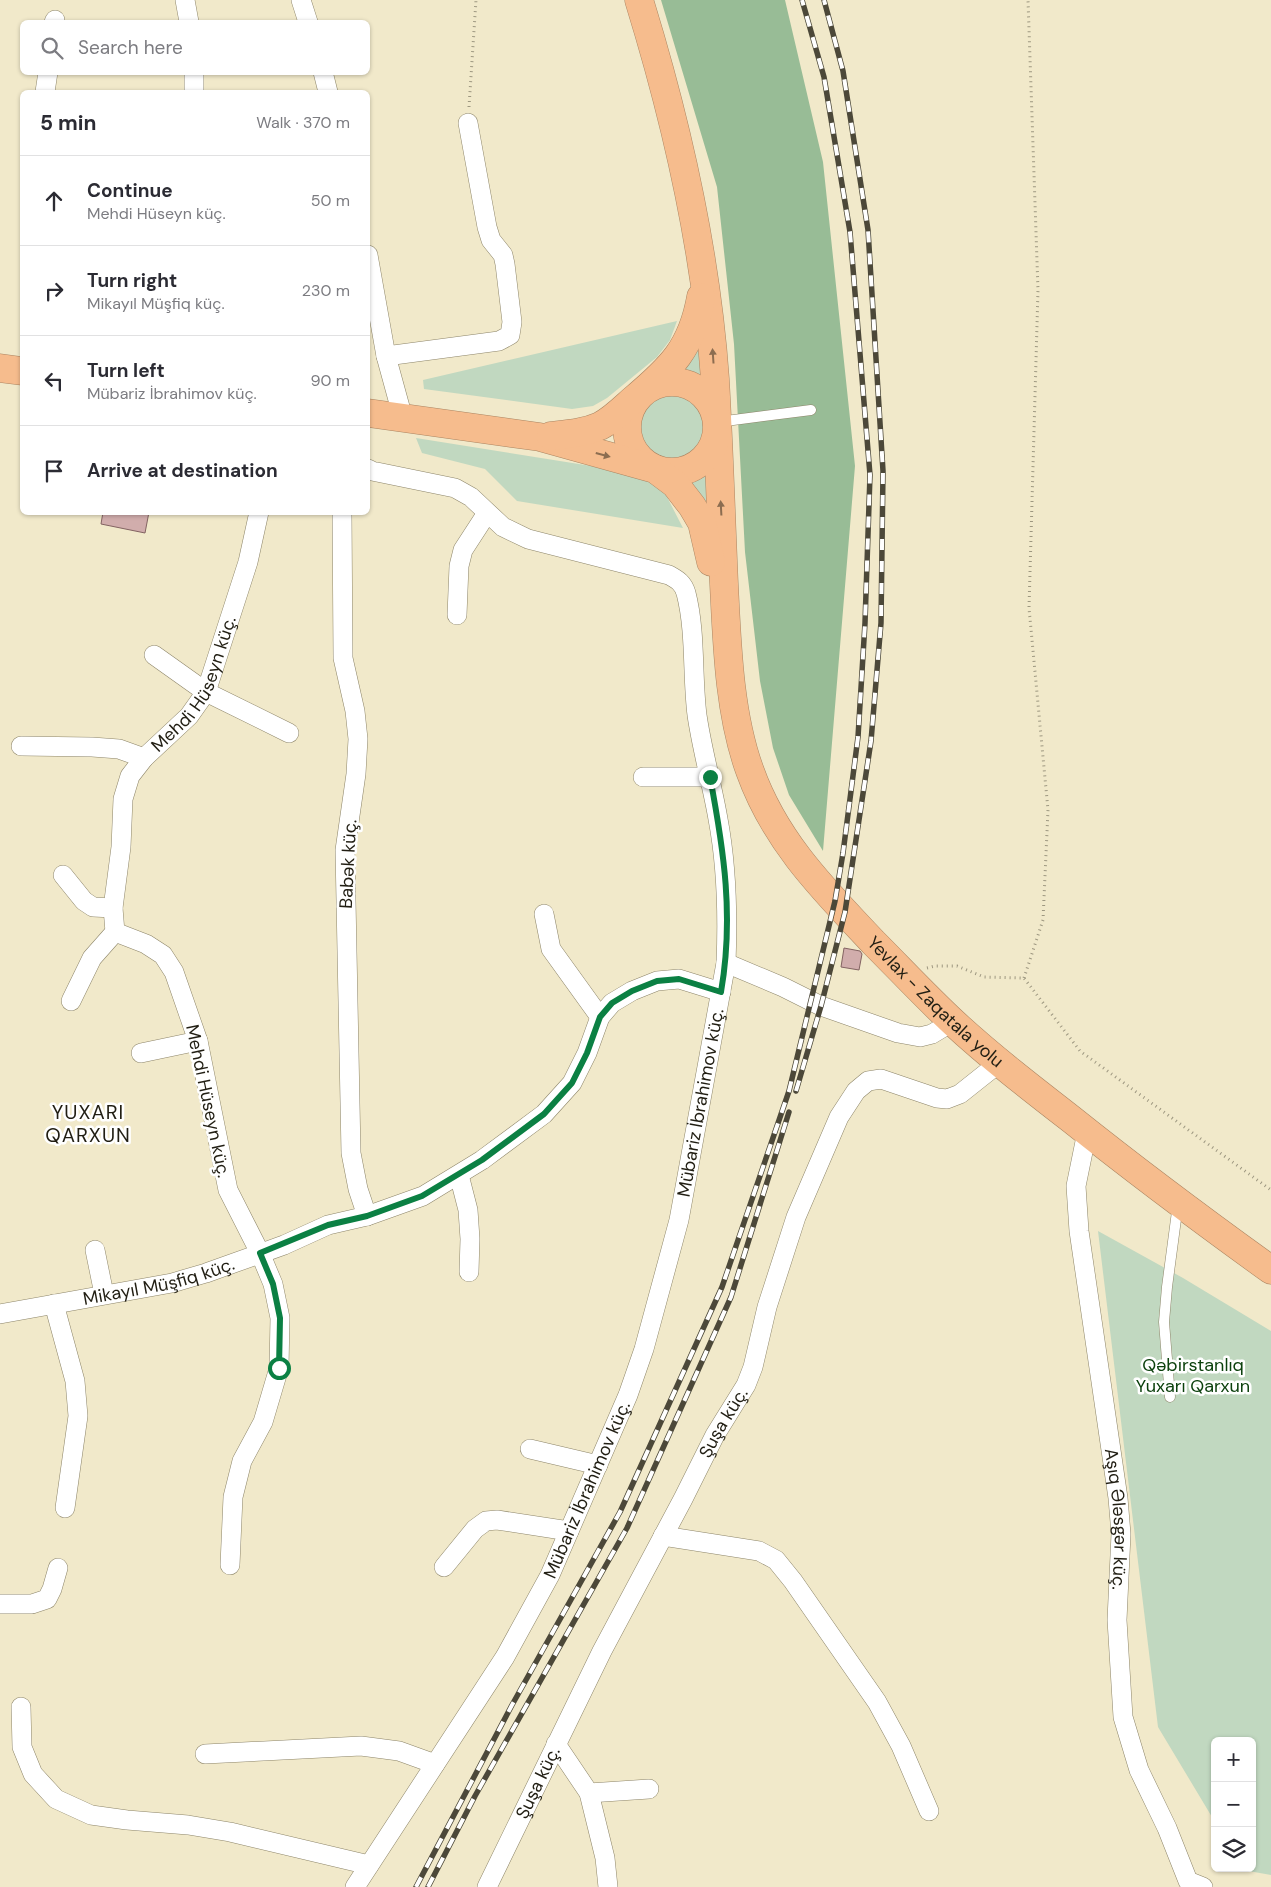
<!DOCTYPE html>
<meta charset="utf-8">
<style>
:root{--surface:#fff;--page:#f7f7f7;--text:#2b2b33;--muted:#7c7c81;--line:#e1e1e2}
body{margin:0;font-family:"DM Sans",sans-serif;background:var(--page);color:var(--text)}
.controls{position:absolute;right:15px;bottom:15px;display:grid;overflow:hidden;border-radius:8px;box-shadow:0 1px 4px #0004}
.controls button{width:45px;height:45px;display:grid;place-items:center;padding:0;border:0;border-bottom:1px solid var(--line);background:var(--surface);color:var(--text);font:25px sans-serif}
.stop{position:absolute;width:15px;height:15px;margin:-11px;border:4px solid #0b8043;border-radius:50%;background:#fff}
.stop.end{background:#0b8043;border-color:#fff;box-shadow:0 1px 5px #0008}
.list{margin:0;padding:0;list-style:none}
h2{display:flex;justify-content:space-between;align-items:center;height:65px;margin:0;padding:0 20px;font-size:21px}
h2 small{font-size:16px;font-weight:400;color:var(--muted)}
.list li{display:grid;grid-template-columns:32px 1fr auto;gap:15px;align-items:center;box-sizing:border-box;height:90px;padding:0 20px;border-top:1px solid var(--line)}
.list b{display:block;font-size:19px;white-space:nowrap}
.list p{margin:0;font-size:16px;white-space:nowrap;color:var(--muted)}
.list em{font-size:16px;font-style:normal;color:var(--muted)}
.icon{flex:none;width:28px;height:28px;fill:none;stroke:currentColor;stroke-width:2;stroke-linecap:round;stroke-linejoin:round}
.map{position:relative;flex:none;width:1271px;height:1887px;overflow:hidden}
.search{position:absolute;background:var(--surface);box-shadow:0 1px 4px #0004;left:20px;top:20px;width:350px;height:55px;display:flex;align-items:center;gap:12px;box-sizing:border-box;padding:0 18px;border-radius:8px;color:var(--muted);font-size:19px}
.panel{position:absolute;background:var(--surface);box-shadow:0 1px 4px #0004;left:20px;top:90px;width:350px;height:425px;border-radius:8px}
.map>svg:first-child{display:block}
.green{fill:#c1d8c0}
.forest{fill:#98bc96}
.building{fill:#d1adac;stroke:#836362}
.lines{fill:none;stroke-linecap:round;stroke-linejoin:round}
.lane-casing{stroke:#8d8569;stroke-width:11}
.street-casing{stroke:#8d8569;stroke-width:20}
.highway-casing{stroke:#ab8562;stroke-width:29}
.path{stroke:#9d9780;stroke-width:3;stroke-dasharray:1 4;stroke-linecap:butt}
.lane{stroke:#fff;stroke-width:10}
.street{stroke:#fff;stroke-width:19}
.highway{stroke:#f6bc8d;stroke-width:28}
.rail-casing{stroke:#4c4839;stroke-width:5.5}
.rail{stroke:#fff;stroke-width:4;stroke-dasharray:11;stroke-linecap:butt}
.oneway{fill:#8c6d50}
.route{stroke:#0b8043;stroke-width:6}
.labels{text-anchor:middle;stroke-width:5;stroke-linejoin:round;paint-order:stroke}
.street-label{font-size:18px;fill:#211e13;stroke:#fff}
.park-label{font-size:18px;fill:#0b400c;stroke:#fff}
.quarter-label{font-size:20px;letter-spacing:1px;fill:#211e13;stroke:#fff}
</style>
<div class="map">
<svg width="1271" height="1887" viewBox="0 0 1271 1887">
<rect width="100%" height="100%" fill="#f1e9ca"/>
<g class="green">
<polygon points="677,321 670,340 657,357 607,398 593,406 572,409 424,389 423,380"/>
<polygon points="703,327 705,382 679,375"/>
<circle cx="671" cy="428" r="33"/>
<polygon points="416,438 629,472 654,482 666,495 683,528 517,501 485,469 422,453"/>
<polygon points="709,473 713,524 687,482"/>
<polygon points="1098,1231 1183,1278 1271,1331 1271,1875 1243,1870 1242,1868 1252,1868 1252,1741 1215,1741 1215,1822 1158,1727"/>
</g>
<polygon class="forest" points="661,0 785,0 823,162 855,466 823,851 789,795 773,748 760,681 745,552 734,344 717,187"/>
<g class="building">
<polygon points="103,512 149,512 145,533 101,524"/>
<polygon points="844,948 860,951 862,954 859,970 841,967"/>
</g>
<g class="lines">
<defs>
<g id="lane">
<polyline points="718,422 811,410"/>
<polyline points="1170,1397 1164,1322 1167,1287 1178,1204"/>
</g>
<g id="street">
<polyline points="185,0 189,22"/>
<polyline points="301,0 308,22"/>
<polyline points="54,22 55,20"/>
<polyline points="194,72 194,92"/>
<polyline points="323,72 328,92"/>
<polyline points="45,92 48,72"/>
<polyline points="368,255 386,356 403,418"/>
<polyline points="386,356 499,341 510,335 512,322 505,264 503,255 491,240 487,227 468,123"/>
<polyline points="342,512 343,658 355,711 358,739 356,774 345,850 351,1153 358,1189 367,1216"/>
<polyline points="457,615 459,566 463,550 487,513"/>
<polyline points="154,655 206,692 289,733"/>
<polyline points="21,746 92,747 119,749 144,758"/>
<polyline points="643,777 710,777"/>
<polyline points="63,875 84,901 93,907 113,908"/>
<polyline points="544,914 551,949 600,1017"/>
<polyline points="726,963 783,987 821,1006 898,1033 920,1037 932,1034 952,1022"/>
<polyline points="71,1001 92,958 115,932"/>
<polyline points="141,1053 198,1041"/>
<path id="s1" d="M 1087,1132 L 1076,1186 L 1079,1231 L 1118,1498 L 1121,1534 L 1117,1620 L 1123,1717 L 1139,1770 L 1167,1828 L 1188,1881 L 1203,1887"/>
<polyline points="459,1175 468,1210 470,1239 469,1272"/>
<polyline points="95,1250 104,1294"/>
<polyline points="54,1304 75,1381 78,1416 65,1508"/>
<path id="s2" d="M 0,1314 L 172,1283 L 206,1273 L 284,1245 L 328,1225 L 367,1216 L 423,1196 L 482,1160 L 544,1114 L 572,1083 L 587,1053 L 600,1017 L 612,1003 L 632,991 L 657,981 L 679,979 L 721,992"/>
<polyline points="530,1449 598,1465"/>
<polyline points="663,1536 759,1551 776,1560 793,1581 877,1702 901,1746 929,1811"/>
<path id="s3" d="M 230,1565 L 233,1497 L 242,1461 L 263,1422 L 279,1368 L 280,1318 L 273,1284 L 260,1253 L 228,1190 L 198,1041 L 174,972 L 163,955 L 146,944 L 115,932 L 113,908 L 121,847 L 123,799 L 130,776 L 144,758 L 189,716 L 206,692 L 248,562 L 259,512"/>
<polyline points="444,1567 475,1529 486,1521 497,1520 569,1531"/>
<polyline points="0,1604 32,1604 47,1599 52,1589 58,1568"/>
<polyline points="21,1707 22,1747 33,1774 56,1799 91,1815 127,1820 188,1825 230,1832 369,1865"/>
<polyline points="556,1744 589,1793 605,1858 608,1887"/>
<polyline points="205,1754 361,1746 399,1751 435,1764"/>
<polyline points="589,1793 649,1789"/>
<path id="s4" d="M 355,1887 L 505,1657 L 550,1575 L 628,1395 L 644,1349 L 679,1220 L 726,963 C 728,914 727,867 718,819 C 712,784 702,750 697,715 C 692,675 696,632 686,593 C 683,583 678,580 669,575 L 528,539 L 503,527 L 471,497 L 455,488 L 372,471 L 368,469"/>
<path id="s5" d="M 487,1887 L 602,1651 L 683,1499 L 715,1435 L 746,1385 L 753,1367 L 767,1307 L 796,1217 L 839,1117 L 856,1091 L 868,1081 L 881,1079 L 937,1098 L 947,1099 L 960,1094 L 999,1063"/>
</g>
<g id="highway">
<path id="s6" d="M 639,0 C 677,123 706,250 715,379 C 719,447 721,516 724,584 C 727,644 729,714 750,771 C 775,841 823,889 873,942 C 900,969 926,997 954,1023 C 991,1057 1031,1088 1071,1119 C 1136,1171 1203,1221 1271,1270"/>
<polyline points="0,368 22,371"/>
<circle cx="672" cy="427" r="45"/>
<polyline points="368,413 540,437 655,469 675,484 692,506 702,523 711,562"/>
<path d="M 551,436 C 568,434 584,433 600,426 C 612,420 623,409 633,400 C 671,368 692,348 701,297"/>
</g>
</defs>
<use href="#lane" class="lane-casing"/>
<use href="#street" class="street-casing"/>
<use href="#highway" class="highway-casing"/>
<g class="path">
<polyline points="469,107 476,0"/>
<polyline points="927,968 935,966 957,966 984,977 1024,978 1080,1051 1271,1190"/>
<polyline points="1024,978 1043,920 1048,810 1029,608 1038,290 1028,0"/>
</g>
<use href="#lane" class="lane"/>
<use href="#street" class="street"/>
<use href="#highway" class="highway"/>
<defs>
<g id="rail">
<polyline points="796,1091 821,1006 845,912 871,741 881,623 883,471 868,230 843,71 824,0"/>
<polyline points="416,1887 512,1705 620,1512 722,1287 789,1091 835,901 843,853 858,737 865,623 870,475 850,232 824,77 802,0"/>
<polyline points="428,1887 475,1796 627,1528 731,1297 789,1112"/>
</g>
</defs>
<use href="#rail" class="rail-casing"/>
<use href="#rail" class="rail"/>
</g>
<defs><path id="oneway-solid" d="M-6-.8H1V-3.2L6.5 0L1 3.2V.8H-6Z" transform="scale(1.25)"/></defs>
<g class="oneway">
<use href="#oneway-solid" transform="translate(713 356) rotate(-94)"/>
<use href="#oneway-solid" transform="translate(603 455) rotate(15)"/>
<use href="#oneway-solid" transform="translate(721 508) rotate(-93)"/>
</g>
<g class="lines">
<path class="route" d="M 279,1368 L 280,1318 L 273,1284 L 260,1253 L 328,1225 L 367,1216 L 422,1196 L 482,1160 L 544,1114 L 572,1083 L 587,1053 L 600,1017 L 612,1003 L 632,991 L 657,981 L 679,979 L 721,992 C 734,917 724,851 710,777"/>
</g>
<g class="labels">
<g class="street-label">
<text dy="6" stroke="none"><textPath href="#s3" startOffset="966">Mehdi Hüseyn küç.</textPath></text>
<text transform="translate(348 864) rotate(-87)" y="6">Babək küç.</text>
<text dy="6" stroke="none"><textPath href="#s6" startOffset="1081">Yevlax - Zaqatala yolu</textPath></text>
<text transform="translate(208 1101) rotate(78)" y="6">Mehdi Hüseyn küç.</text>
<text dy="6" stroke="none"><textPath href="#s4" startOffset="866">Mübariz İbrahimov küç.</textPath></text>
<text dy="6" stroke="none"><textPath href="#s2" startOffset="162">Mikayıl Müşfiq küç.</textPath></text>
<text dy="6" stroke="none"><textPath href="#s5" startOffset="521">Şuşa küç.</textPath></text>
<text dy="6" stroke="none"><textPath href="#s4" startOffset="461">Mübariz İbrahimov küç.</textPath></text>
<text dy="6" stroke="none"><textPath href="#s1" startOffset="391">Aşıq Ələsgər küç.</textPath></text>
<text dy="6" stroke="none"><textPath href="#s5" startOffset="116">Şuşa küç.</textPath></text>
</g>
<g class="park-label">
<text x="1193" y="1371">Qəbirstanlıq<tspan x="1193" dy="21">Yuxarı Qarxun</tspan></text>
</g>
<g class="quarter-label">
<text x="88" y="1119">YUXARI<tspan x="88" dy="23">QARXUN</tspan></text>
</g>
</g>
</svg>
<div class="controls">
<button>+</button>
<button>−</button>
<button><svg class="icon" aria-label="layers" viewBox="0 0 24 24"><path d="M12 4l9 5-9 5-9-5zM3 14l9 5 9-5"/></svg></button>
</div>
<div class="stop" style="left:279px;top:1368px"></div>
<div class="stop end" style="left:710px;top:777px"></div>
<div class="search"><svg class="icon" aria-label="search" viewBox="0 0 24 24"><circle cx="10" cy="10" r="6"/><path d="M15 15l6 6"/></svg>Search here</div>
<section class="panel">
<h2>5 min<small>Walk · 370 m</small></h2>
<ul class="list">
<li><svg class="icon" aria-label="ahead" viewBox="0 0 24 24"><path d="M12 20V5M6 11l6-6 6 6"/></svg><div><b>Continue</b><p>Mehdi Hüseyn küç.</p></div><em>50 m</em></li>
<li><svg class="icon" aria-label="right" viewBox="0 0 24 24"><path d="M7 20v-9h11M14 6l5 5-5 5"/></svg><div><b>Turn right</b><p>Mikayıl Müşfiq küç.</p></div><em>230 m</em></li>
<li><svg class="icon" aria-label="left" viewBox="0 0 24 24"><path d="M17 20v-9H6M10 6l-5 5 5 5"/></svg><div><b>Turn left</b><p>Mübariz İbrahimov küç.</p></div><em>90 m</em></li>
<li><svg class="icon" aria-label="arrive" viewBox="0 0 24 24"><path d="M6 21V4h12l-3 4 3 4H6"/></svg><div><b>Arrive at destination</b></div></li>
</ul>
</section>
</div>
